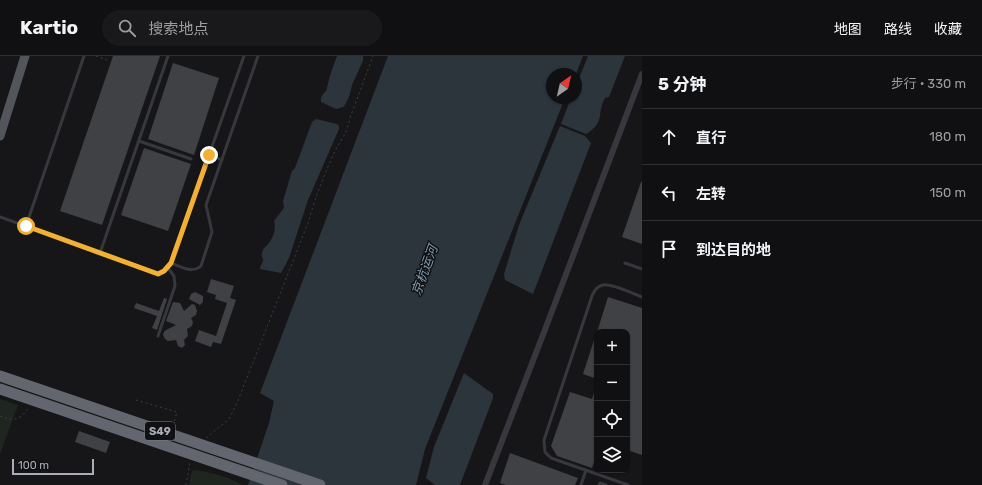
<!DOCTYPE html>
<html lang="zh">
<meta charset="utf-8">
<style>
:root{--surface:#101012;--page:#19191b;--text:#f1f3f6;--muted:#9c9d9f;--line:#303032}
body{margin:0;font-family:Rubik,"Noto Sans SC",sans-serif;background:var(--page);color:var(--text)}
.controls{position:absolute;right:12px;bottom:12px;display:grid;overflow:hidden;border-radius:8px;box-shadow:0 1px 3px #0004}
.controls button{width:36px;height:36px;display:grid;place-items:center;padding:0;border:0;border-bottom:1px solid var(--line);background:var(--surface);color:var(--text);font:20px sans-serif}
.compass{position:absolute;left:546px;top:12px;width:36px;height:36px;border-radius:50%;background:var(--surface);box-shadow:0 1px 3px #0004;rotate:34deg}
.scale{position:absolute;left:12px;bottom:10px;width:82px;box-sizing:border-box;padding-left:4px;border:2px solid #a8adb8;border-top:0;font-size:11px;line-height:14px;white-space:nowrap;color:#a8adb8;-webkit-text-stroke:3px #111113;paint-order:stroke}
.stop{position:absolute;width:12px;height:12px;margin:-9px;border:3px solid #f2b134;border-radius:50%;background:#fff}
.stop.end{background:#f2b134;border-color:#fff;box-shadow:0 1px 4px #0008}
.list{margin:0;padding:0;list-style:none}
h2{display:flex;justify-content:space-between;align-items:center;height:52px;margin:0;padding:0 16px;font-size:17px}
h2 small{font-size:13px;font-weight:400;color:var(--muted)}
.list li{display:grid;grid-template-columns:26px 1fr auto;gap:12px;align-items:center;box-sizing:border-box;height:56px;padding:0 16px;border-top:1px solid var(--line)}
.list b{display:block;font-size:15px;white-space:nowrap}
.list em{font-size:13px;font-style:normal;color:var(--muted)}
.icon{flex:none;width:22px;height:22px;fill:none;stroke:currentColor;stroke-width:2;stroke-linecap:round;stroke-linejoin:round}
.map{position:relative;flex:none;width:642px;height:429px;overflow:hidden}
header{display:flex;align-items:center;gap:24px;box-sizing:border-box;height:56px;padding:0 20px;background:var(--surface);border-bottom:1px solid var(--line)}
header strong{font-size:19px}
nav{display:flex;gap:22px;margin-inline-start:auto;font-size:14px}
.search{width:280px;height:36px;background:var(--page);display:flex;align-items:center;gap:10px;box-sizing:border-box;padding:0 14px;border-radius:22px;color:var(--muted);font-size:15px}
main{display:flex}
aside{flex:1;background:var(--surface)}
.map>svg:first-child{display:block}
.green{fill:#1e261f}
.water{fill:#2c353c}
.building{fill:#404145}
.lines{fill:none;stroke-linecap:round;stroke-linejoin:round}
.path{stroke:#3d3f44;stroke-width:1;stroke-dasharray:2 3;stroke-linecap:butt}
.lane{stroke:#37383d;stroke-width:3}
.street{stroke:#37383d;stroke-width:6}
.primary{stroke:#53555c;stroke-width:9}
.highway-bridge{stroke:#63666e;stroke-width:11}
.route{stroke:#f2b134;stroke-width:5}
.labels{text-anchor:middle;stroke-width:3;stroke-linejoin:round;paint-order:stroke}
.shield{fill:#111113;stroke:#7b7e86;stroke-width:1}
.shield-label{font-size:11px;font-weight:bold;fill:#a8adb8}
.water-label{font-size:13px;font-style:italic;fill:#7f9bb3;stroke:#111113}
</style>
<header>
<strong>Kartio</strong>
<div class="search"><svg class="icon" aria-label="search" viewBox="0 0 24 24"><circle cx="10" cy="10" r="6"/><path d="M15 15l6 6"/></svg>搜索地点</div>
<nav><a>地图</a><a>路线</a><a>收藏</a></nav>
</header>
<main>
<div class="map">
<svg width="642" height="429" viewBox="0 0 642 429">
<rect width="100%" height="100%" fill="#161618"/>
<g class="green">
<polygon points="0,343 18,349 0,398"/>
<path d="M 193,414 C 210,416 228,420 242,429 L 189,429 L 191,418 Z"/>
</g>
<g class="water">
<path d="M 337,0 L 363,0 L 363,5 L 352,29 L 349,41 L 345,49 L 343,51 L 336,53 L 321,46 C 320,37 326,38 327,32 C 329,21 333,11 337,0 Z"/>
<polygon points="388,0 583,0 576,18 552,18 552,42 565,42 425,393 416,429 248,429 269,367 274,345 260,337"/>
<path d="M 588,0 L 625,0 L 609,41 L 605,42 C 596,58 606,66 586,78 L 561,68 L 571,42 L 576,42 L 576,30 Z"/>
<path d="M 316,63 L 337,68 L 339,70 L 339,73 L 308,144 L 289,202 L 281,217 L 260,213 C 260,209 263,208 263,204 C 262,200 261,199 263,194 C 264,191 267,190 269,187 C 274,180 276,173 274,165 L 284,152 L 283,145 L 292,115 L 295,112 L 312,66 Z"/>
<polygon points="560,70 585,80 591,87 533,238 505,224 504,218 519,169"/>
<polygon points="464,317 493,338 493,342 460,429 435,429 426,422 434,391"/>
</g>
<g class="building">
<polygon points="113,0 160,0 102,169 60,155"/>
<polygon points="173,7 219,22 194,99 148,83"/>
<polygon points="144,92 191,108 168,175 121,159"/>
<polygon points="641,126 642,126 642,188 622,181"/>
<polygon points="211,223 234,230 230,242 236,244 221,288 213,286 211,291 195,285 199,274 216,280 227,247 215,243 216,239 207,236"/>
<polygon points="195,236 203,240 203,246 200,249 189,243 191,238"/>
<polygon points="608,241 642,252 642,399 627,394 627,276 597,276"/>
<polygon points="164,242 167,243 157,274 152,272 157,260 134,252 136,247 159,255"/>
<polygon points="173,246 180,247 184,255 192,248 195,249 197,255 196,259 191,262 193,266 192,270 187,273 188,280 184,284 185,289 182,292 178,290 176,284 168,285 165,283 163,279 164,276 166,274 176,269 166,265"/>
<polygon points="596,278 597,278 597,323 583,318"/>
<polygon points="596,330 597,398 592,412 557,400 551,390 570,336 592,343"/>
<polygon points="79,375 110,386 106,397 75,386"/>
<polygon points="510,397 578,422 575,429 506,429 500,427"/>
</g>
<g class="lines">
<g class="path">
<polyline points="96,0 107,4"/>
<polyline points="136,344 177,356 173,370"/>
<path d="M 0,360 C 13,365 20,365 28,352"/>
<path d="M 206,382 L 229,363 L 237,347 L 308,167 C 315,142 325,116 336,93 C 343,80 347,78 350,62 L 373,0"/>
<polyline points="186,429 190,406"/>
</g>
<g class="lane">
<polyline points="139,85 191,103"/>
<polyline points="209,99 222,104"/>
<polyline points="0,161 158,217 164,215 171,207 244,0"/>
<polyline points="26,170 84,0"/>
<polyline points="100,197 168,0"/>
<path d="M 171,207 C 180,210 192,218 201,210 L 212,176 L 206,149 L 258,0"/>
<polyline points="625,207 642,213"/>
<polyline points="158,280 175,230 174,220 168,212"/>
<polyline points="581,429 586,414"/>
<polyline points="599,429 600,427 606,429"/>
<path d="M 628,429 L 551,402 L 545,396 L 544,384 L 592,240 C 594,235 597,230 603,229 C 612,227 633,238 642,241"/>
</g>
<polyline class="street" points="485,429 546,271 642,18"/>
<polyline class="primary" points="0,80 25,0"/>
<g class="highway-bridge">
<polyline points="0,320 320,429"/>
<polyline points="0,333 282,429"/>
</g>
</g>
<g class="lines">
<polyline class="route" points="26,170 158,218 164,215 171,207 209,99"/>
</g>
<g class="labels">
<rect class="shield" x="145" y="366" width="30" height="18" rx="3"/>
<g class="shield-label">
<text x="160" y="379">S49</text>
</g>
<g class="water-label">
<text transform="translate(424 214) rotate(-70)" y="5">京杭运河</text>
</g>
</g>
</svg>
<div class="controls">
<button>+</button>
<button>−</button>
<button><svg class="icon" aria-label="locate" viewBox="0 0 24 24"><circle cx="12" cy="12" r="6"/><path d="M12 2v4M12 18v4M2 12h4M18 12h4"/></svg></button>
<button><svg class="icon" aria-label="layers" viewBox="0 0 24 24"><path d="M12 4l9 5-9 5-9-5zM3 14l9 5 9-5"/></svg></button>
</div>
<svg class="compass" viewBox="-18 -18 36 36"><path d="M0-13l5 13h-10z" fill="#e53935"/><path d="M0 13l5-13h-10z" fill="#9c9d9f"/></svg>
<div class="scale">100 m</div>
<div class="stop" style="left:26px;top:170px"></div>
<div class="stop end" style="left:209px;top:99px"></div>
</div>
<aside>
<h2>5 分钟<small>步行 · 330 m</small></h2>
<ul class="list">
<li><svg class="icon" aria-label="ahead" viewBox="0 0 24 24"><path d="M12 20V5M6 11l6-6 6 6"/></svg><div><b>直行</b></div><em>180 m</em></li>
<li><svg class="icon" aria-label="left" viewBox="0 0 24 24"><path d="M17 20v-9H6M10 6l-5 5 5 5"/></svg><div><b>左转</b></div><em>150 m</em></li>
<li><svg class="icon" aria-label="arrive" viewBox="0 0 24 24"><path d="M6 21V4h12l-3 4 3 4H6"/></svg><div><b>到达目的地</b></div></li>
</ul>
</aside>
</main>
